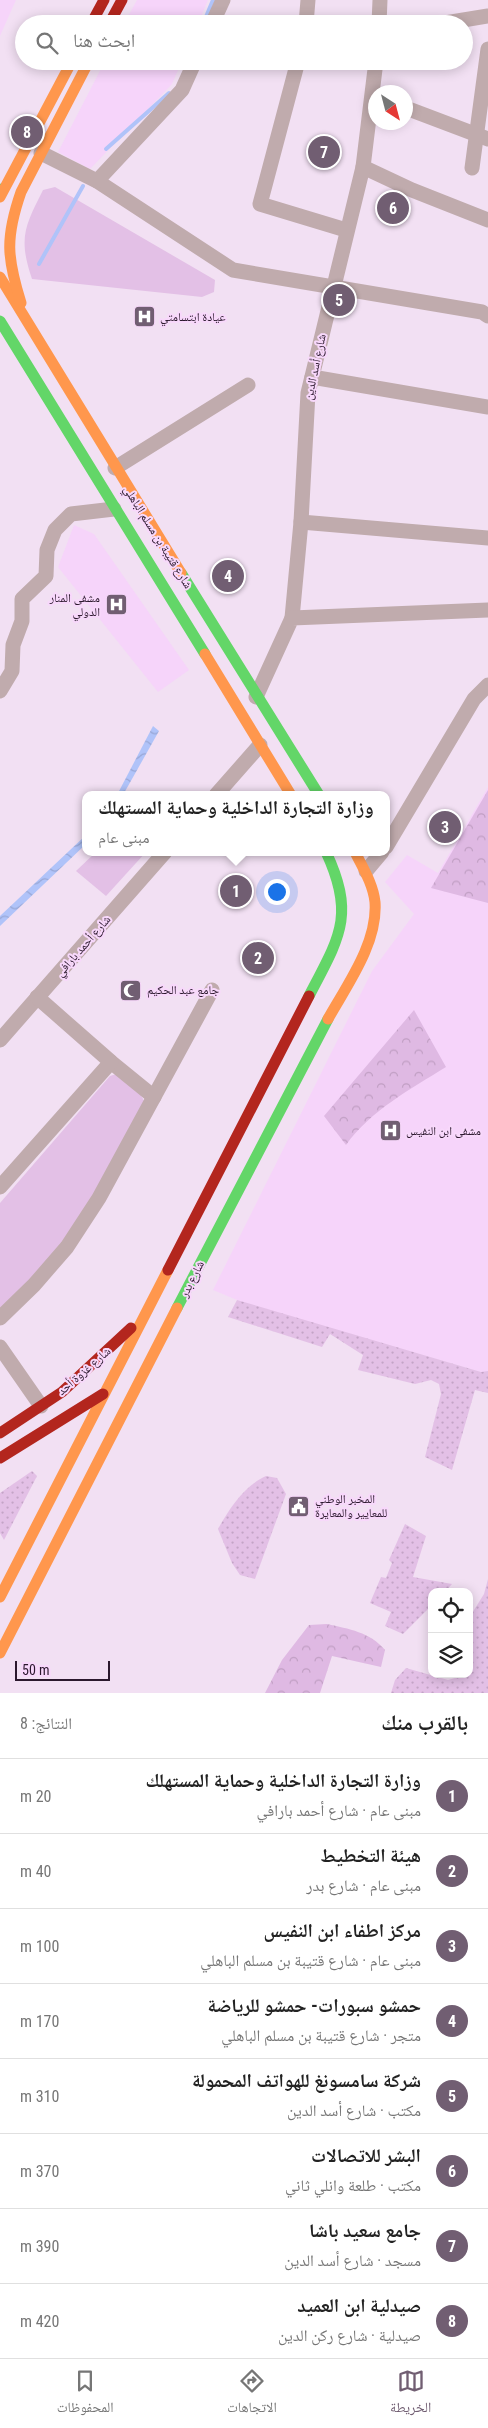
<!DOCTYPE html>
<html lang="ar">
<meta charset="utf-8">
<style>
:root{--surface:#fff;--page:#f6f6f6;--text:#222;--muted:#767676;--line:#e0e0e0;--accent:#715e72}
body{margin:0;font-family:"Roboto Condensed","Noto Naskh Arabic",sans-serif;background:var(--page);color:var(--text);direction:rtl}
.controls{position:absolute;right:15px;bottom:15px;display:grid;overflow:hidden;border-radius:10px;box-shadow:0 2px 12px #0003}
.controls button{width:45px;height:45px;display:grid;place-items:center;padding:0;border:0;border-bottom:1px solid var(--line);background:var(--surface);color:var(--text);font:25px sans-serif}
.compass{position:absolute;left:368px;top:85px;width:45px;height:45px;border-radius:50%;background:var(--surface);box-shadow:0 2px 12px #0003;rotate:144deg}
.scale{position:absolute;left:15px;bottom:12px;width:95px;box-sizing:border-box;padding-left:5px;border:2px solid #2b182d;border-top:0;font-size:14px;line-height:18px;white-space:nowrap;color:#2b182d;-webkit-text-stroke:4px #f8d8fb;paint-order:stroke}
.you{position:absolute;left:276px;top:891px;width:18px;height:18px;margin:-12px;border:4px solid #fff;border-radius:50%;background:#1a73e8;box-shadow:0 0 0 8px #1a73e833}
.badge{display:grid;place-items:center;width:32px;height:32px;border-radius:50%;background:var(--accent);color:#fff;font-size:16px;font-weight:700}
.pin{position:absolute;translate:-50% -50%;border:2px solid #fff;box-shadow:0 1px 5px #0006}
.popup{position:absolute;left:82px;top:791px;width:308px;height:65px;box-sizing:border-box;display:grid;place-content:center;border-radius:10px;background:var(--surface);filter:drop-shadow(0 1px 4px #0005);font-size:16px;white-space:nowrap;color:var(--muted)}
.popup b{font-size:19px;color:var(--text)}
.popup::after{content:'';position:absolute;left:50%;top:100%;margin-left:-10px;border:10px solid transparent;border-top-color:var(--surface)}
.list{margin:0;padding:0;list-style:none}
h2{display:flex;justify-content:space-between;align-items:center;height:65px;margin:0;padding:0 20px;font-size:21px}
h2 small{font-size:16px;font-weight:400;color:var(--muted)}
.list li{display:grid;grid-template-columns:32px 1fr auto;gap:15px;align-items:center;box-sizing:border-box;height:75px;padding:0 20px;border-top:1px solid var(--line)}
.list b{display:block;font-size:19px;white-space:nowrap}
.list p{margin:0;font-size:16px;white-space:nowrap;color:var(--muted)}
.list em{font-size:16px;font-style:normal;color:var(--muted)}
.icon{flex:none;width:28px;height:28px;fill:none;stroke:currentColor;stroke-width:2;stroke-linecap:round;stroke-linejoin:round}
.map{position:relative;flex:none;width:488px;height:1693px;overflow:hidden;direction:ltr}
.search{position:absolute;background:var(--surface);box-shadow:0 2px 12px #0003;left:15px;right:15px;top:15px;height:55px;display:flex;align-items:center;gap:12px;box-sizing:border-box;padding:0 18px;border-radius:28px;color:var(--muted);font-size:19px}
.sheet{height:665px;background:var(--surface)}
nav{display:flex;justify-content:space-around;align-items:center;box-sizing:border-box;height:70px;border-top:1px solid var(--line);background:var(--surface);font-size:14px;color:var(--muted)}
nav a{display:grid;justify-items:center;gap:2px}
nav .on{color:var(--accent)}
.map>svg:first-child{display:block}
.built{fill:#f6d4fa}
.grass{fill:url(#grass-dots)}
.forest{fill:url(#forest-crowns)}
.park{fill:#e3c0e6}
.water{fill:url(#water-waves)}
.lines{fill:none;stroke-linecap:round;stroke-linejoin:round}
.stream{stroke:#b0c3f9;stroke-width:4}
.street{stroke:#c0abad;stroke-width:15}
.fast{stroke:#63d668;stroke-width:11}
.slow{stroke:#ff974d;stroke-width:11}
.jam{stroke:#b3261e;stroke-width:11}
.labels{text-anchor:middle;stroke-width:4;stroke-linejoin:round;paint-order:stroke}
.poi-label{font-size:12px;fill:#2b182d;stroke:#f8d8fb;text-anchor:start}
.street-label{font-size:12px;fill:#2b182d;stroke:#f8d8fb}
</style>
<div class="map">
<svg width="488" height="1693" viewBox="0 0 488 1693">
<defs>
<pattern id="grass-dots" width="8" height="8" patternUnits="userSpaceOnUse" patternTransform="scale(1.25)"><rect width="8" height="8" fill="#e3c0e6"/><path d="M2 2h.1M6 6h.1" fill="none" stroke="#c3a4c6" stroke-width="1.8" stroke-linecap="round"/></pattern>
<pattern id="forest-crowns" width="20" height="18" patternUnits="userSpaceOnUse" patternTransform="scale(1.25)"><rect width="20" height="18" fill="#dfb9e3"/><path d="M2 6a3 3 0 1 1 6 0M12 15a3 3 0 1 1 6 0" fill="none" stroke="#c09ec3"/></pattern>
<pattern id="water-waves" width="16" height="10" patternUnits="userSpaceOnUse" patternTransform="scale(1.25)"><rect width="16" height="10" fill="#b0c3f9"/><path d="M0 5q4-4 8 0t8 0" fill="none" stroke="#98a7d6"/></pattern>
</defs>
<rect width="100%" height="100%" fill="#f2e0f3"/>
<g class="built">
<polygon points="0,0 16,0 0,36"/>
<polygon points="137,0 208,0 198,24 124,24"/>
<polygon points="105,61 182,61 172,84 90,169 58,152"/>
<polygon points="74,525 94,534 189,670 158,692 58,567"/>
<polygon points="488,787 488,1372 481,1372 249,1305 213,1290 372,971 414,914 385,882 407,855 438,873"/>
</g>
<g class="grass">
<polygon points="237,1300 481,1372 488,1371 488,1393 475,1390 452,1470 425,1457 441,1394 439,1384 431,1380 415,1384 358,1370 363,1355 330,1334 322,1347 228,1317"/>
<polygon points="32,1471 37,1476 4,1540 0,1533 0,1493"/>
<path d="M 266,1476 L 277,1478 L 286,1494 L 255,1579 L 240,1575 L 232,1563 L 218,1529 C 229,1509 244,1486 266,1476 Z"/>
<polygon points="405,1524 426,1536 413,1577 452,1584 445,1592 432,1592 432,1605 403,1634 385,1626 391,1612 370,1603 381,1577 386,1578 392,1563 389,1560"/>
<polygon points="488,1579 488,1693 391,1693 395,1680 406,1668 448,1680 469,1674 469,1618 484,1594"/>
</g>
<g class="forest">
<polygon points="488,790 488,903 431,888"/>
<path d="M 414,1010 L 446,1067 C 411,1089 371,1110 346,1145 L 324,1116 Z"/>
<path d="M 327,1624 C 349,1629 370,1632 385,1650 L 381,1667 L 332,1656 L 320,1693 L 265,1693 L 282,1660 L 309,1625 Z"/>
</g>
<g class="park">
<path d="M 55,187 L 215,280 L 214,292 L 202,297 L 32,279 C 18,238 25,226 43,190 Z"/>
<polygon points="96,852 146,852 106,896 76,871"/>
<polygon points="119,1073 136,1087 146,1104 70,1235 39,1272 0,1310 0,1203 110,1076"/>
</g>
<g class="water">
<polygon points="153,726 159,731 123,795 117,795"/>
<polygon points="86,835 86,844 0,926 0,916"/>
</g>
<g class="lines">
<g class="stream">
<polyline points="203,24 213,0"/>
<polyline points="106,149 169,93"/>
<polyline points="39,264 83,186"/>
</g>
<g class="street">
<polyline points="212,24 223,0"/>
<polyline points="306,24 308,0"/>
<polyline points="379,24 380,0"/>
<polyline points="439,24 488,16"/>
<polyline points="298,61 260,204 346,230"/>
<polyline points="406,108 488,139"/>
<polyline points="41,153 97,181 233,270 482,312 488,316"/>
<polyline points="363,167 412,190 488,220"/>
<polyline points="472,168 488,49"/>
<polyline points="97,181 182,90 195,61"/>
<polyline points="312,377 488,407"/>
<polyline points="115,468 248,385"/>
<polyline points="301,522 488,538"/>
<polyline points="292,618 301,522 308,393 363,167 376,61"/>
<polyline points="0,691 12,671 13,645 22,621 22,599 46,576 47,550 55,530 71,514 114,509"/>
<polyline points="256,697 292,618 488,610"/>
<polyline points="216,795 260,745"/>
<polyline points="386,847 474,699 488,685"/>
<polyline points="366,871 382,852"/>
<polyline points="0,1040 165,852"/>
<polyline points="111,1062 154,1097"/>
<polyline points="0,1187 111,1062 37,997"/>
<polyline points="0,1318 34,1285 67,1247 99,1198 212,990"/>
<polyline points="0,1347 41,1406"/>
</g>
<g class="fast">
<polyline points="0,191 4,188"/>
<polyline points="0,321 205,654"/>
<polyline points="181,573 319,795"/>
<path d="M 309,996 C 339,938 356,916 326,852"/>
<polyline points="177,1308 328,1019"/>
</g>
<g class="slow">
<polyline points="0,197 72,61"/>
<polyline points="0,277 181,573"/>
<path d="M 21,303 C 7,258 5,238 21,192 L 89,61"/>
<polyline points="205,654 291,795"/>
<path d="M 328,1019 C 347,985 378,943 375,902 C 373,884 363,868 355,852"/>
<polyline points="0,1597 168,1270"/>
<polyline points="0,1653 177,1308"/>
</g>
<g class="jam">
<polyline points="91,24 104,0"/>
<polyline points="109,24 122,0"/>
<polyline points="168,1270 309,996"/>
<polyline points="0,1433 62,1392 131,1328"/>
<polyline points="0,1458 103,1394"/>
</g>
</g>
<defs>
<symbol id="hospital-square" viewBox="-11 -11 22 22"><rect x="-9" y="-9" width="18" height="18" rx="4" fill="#715e72" stroke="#f8d8fb"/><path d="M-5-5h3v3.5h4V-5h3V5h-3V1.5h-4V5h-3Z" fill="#fff"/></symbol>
<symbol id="mosque-square" viewBox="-11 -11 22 22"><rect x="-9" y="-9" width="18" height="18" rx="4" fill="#715e72" stroke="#f8d8fb"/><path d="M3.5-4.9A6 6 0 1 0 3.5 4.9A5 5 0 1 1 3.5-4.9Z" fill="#fff"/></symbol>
<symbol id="civic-square" viewBox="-11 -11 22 22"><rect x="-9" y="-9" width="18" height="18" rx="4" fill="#715e72" stroke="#f8d8fb"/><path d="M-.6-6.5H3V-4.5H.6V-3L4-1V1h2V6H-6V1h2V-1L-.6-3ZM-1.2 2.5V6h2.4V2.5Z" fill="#fff"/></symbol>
</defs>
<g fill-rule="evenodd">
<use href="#hospital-square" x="132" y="304" width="25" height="25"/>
<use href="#hospital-square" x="104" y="592" width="25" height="25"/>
<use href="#mosque-square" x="118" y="978" width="25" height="25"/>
<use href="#hospital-square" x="378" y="1118" width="25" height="25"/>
<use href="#civic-square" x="286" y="1494" width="25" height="25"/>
</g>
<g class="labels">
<g class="poi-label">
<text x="160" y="321">عيادة ابتسامتي</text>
<text x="100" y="602" text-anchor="end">مشفى المنار<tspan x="100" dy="14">الدولي</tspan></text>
<text x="147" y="994">جامع عبد الحكيم</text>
<text x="406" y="1135">مشفى ابن النفيس</text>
<text x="315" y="1503">المخبر الوطني<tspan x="315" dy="14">للمعايير والمعايرة</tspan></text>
</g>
<g class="street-label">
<text transform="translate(315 367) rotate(-78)" y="4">شارع أسد الدين</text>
<text transform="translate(158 537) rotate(58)" y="4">شارع قتيبة بن مسلم الباهلي</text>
<text transform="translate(83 946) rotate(-49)" y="4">شارع أحمد بارافي</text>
<text transform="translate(192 1279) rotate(-63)" y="4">شارع بدر</text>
<text transform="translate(84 1371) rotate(-41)" y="4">شارع غزوة أحد</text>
</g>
</g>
</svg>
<div class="controls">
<button><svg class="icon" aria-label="locate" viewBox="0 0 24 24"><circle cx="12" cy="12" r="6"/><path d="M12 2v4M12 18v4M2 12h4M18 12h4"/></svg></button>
<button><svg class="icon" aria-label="layers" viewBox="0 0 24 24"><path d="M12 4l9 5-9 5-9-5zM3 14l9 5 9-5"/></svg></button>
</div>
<svg class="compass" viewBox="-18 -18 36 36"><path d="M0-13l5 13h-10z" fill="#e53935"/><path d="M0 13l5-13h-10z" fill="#767676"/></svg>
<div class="scale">50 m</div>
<div class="you"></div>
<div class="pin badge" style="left:236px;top:891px">1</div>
<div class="popup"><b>وزارة التجارة الداخلية وحماية المستهلك</b>مبنى عام</div>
<div class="pin badge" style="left:258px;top:958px">2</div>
<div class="pin badge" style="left:445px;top:827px">3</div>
<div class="pin badge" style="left:228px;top:576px">4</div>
<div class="pin badge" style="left:339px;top:300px">5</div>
<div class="pin badge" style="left:393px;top:208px">6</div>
<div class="pin badge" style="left:324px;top:152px">7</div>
<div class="pin badge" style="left:27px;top:132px">8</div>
<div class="search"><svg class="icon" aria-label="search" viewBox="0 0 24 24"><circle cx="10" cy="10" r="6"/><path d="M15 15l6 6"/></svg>ابحث هنا</div>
</div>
<section class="sheet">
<h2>بالقرب منك<small>النتائج: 8</small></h2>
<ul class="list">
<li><span class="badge">1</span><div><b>وزارة التجارة الداخلية وحماية المستهلك</b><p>مبنى عام · شارع أحمد بارافي</p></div><em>20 m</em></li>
<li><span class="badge">2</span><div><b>هيئة التخطيط</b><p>مبنى عام · شارع بدر</p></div><em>40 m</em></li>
<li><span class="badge">3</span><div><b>مركز اطفاء ابن النفيس</b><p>مبنى عام · شارع قتيبة بن مسلم الباهلي</p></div><em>100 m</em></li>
<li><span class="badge">4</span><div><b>حمشو سبورات- حمشو للرياضة</b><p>متجر · شارع قتيبة بن مسلم الباهلي</p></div><em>170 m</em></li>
<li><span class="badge">5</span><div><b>شركة سامسونغ للهواتف المحمولة</b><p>مكتب · شارع أسد الدين</p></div><em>310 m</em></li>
<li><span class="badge">6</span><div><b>البشر للاتصالات</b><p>مكتب · طلعة وانلي ثاني</p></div><em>370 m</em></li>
<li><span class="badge">7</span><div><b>جامع سعيد باشا</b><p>مسجد · شارع أسد الدين</p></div><em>390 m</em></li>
<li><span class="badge">8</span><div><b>صيدلية ابن العميد</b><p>صيدلية · شارع ركن الدين</p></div><em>420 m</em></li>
</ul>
</section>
<nav>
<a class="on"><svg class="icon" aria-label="map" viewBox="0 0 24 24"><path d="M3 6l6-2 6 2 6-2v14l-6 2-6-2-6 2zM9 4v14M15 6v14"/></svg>الخريطة</a>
<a><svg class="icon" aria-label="directions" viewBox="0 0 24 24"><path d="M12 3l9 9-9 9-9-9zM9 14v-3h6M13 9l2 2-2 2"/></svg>الاتجاهات</a>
<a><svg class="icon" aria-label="saved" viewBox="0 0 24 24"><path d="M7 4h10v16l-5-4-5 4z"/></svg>المحفوظات</a>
</nav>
